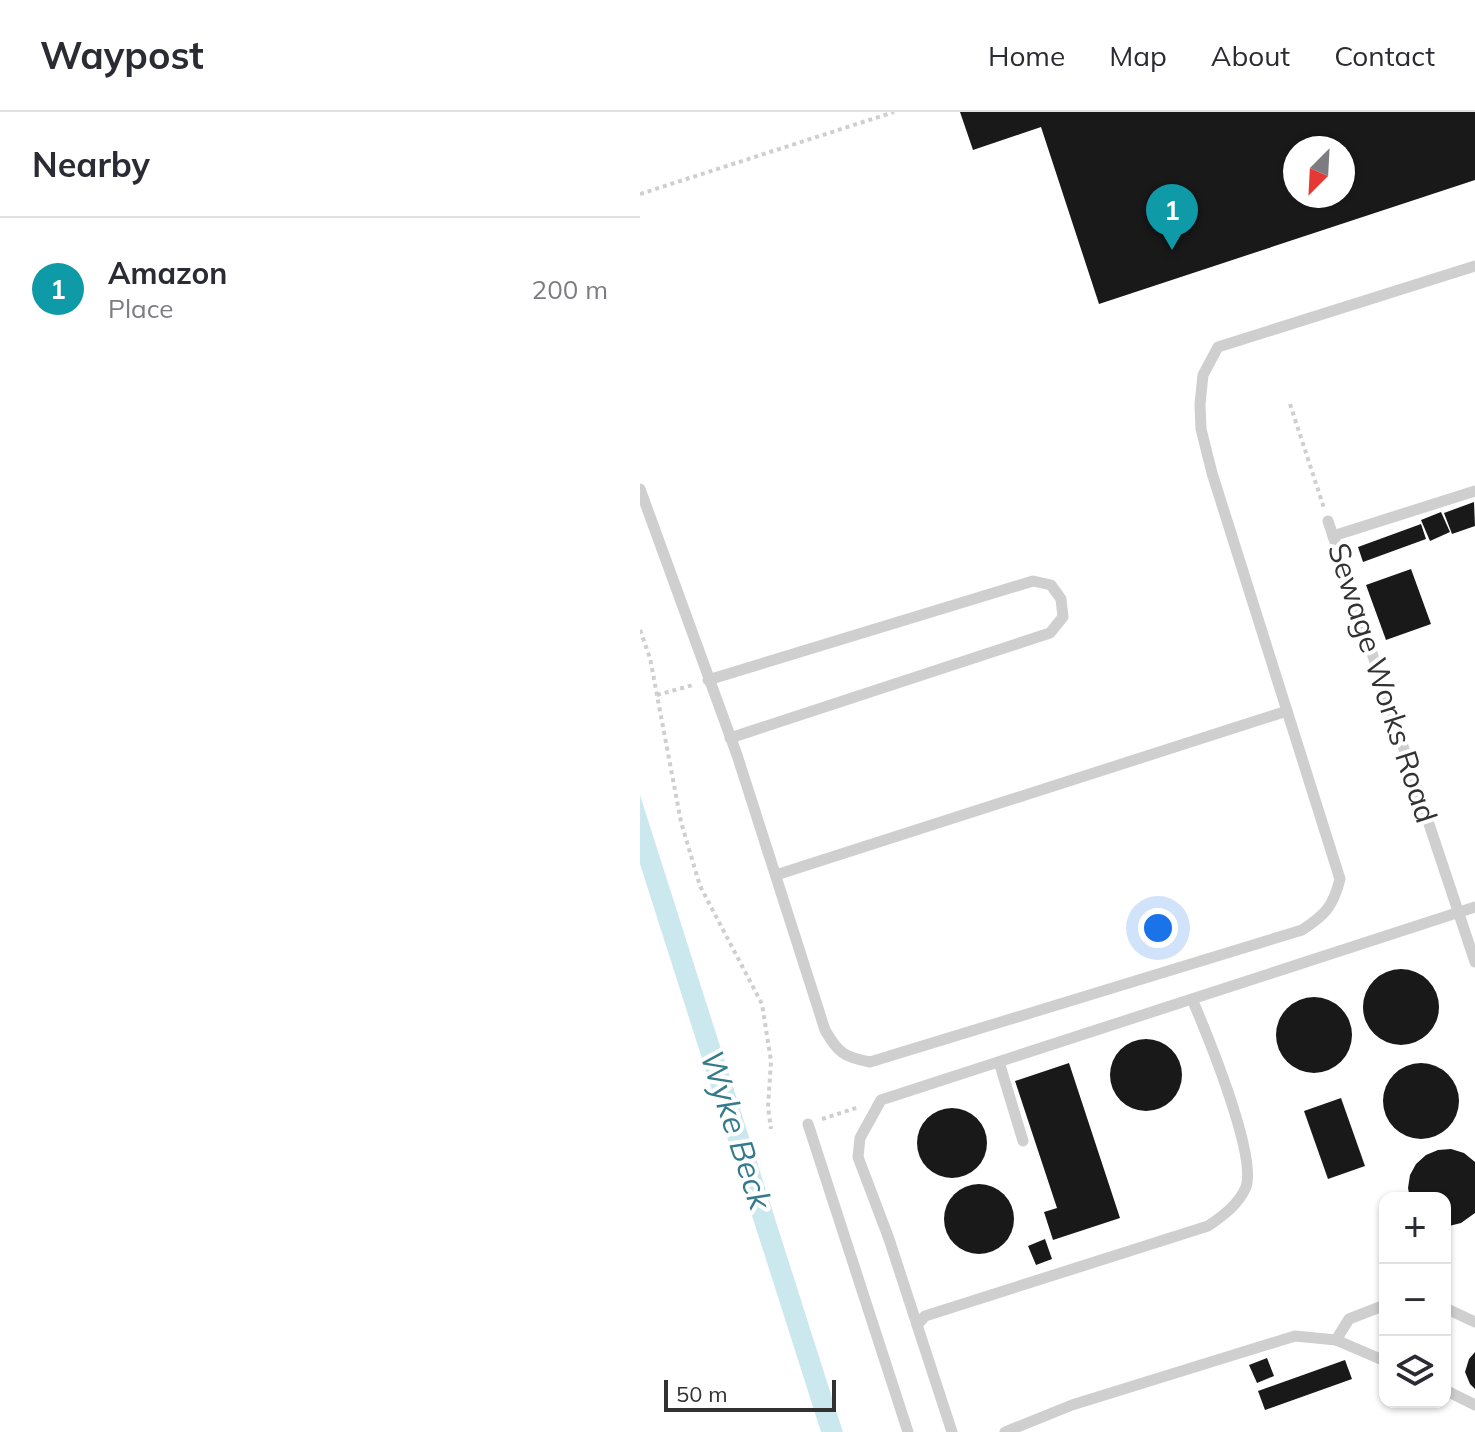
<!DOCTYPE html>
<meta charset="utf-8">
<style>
:root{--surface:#fff;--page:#f2f2f3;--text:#2b2b33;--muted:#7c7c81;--line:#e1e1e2;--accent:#ea580c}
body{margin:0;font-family:Mulish,sans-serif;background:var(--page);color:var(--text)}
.controls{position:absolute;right:24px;bottom:24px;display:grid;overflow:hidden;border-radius:16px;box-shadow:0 2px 6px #0004}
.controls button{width:72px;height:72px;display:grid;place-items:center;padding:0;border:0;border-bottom:2px solid var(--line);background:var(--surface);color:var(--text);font:40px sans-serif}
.compass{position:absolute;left:643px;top:24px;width:72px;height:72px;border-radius:50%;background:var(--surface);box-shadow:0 2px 6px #0004;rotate:204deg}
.scale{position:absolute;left:24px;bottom:20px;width:172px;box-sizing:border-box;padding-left:8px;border:4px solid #323232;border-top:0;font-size:22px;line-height:28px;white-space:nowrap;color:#323232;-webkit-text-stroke:6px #fff;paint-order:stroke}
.you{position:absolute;left:518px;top:816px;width:28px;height:28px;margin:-20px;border:6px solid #fff;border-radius:50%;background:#1a73e8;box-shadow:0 0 0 12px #1a73e833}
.badge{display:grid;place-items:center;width:52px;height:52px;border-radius:50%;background:var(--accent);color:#fff;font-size:26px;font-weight:700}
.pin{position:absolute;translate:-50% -66px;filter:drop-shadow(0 2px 4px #0008)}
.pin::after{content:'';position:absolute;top:42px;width:28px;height:24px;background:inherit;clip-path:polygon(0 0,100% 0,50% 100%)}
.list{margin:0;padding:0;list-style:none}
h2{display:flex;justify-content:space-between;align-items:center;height:104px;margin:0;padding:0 32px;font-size:34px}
h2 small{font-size:26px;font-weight:400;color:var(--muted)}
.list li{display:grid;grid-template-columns:52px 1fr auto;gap:24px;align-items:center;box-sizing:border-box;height:144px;padding:0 32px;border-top:2px solid var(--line)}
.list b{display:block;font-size:30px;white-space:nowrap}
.list p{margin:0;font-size:26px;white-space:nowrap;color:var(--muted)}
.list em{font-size:26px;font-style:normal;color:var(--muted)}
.icon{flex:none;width:44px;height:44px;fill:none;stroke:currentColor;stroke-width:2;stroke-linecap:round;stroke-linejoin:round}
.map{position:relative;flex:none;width:835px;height:1320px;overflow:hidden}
header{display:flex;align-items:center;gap:48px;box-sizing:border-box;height:112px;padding:0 40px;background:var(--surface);border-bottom:2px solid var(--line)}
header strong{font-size:38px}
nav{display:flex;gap:44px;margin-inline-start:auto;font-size:28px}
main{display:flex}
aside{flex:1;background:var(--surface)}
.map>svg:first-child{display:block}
.water{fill:#cbe8ef}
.building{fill:#191919;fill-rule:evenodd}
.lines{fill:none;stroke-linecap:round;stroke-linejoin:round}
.path{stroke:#cfcfcf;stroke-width:4;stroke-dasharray:4 4;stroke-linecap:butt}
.lane{stroke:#cfcfcf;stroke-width:11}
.labels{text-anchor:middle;stroke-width:8;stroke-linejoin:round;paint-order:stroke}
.street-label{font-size:30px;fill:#323232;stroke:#fff}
.water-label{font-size:32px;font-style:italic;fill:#347a8d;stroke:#fff}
</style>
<header>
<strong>Waypost</strong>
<nav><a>Home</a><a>Map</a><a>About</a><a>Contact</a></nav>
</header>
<main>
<aside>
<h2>Nearby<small></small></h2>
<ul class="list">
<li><span class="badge" style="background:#0f9aa8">1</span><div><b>Amazon</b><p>Place</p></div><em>200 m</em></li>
</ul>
</aside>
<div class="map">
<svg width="835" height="1320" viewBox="0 0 835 1320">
<rect width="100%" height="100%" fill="#fff"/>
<polygon class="water" points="0,683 203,1320 181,1320 0,752"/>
<g class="building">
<path d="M 320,0 L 835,0 L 835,68 L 459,192 L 401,15 L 333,38 ZM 655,36 L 703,36 L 703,84 L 655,84 Z"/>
<polygon points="834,390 835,414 812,422 804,401"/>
<polygon points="801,400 810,420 790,429 781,408"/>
<polygon points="781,412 786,427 723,450 718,435"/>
<polygon points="771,457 791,512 746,528 726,473"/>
<circle cx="761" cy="895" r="38"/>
<circle cx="674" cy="923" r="38"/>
<circle cx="506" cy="963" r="36"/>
<circle cx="781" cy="989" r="38"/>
<polygon points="429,951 480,1106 413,1128 404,1100 417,1096 375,969"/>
<polygon points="701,986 725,1054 688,1067 664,999"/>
<circle cx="312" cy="1031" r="35"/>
<polygon points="811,1037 824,1041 835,1050 835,1101 821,1111 809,1114 805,1114 805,1086 770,1086 768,1076 770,1063 776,1052 786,1043 798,1038"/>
<circle cx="339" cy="1107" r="35"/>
<polygon points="405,1127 412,1147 396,1153 388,1134"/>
<polygon points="835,1240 835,1277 830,1272 825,1260 829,1247"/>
<polygon points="627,1246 634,1264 617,1271 609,1253"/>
<polygon points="705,1248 712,1267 625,1298 618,1279"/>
</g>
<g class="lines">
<g class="path">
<polyline points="0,82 254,0"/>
<polyline points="650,292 684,396"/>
<polyline points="0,518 10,546 41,710 60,774 122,892 131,949 128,995 131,1017"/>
<polyline points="17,583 53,573"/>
<polyline points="182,1007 219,995"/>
</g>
<g class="lane">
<path d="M 0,377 L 97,643 L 185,918 C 198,941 204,945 230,950 L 662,818 C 685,803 693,795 700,767 L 572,361 L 561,317 L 560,292 L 563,263 L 578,235 L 835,154"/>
<polyline points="688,409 835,850"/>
<polyline points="693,424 835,379"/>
<polyline points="68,568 393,469 411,473 421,487 423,505 410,521 90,626"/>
<polyline points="136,763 647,599"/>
<polyline points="359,950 383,1029"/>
<polyline points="168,1012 268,1320"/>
<polyline points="805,1196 835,1210"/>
<path d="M 277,1213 L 285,1204 L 568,1114 C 583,1104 599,1092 606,1075 C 617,1043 567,922 552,887"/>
<polyline points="696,1228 709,1207 745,1193"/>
<polyline points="805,1278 835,1293"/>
<polyline points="312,1320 249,1127 218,1045 220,1026 241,988 835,795"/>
<polyline points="365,1320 432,1293 655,1224 696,1228 745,1249"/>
</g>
</g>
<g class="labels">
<g class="street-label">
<text transform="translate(742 571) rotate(72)" y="10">Sewage Works Road</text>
</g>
<g class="water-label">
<text transform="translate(96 1018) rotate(72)" y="11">Wyke Beck</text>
</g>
</g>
</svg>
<div class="controls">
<button>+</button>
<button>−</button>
<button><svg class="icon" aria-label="layers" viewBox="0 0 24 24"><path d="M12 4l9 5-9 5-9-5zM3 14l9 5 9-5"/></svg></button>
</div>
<svg class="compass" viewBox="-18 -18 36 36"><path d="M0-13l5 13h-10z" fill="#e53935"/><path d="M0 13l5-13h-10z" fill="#7c7c81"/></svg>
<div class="scale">50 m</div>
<div class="you"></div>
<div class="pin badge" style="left:532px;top:138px;background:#0f9aa8">1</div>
</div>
</main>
